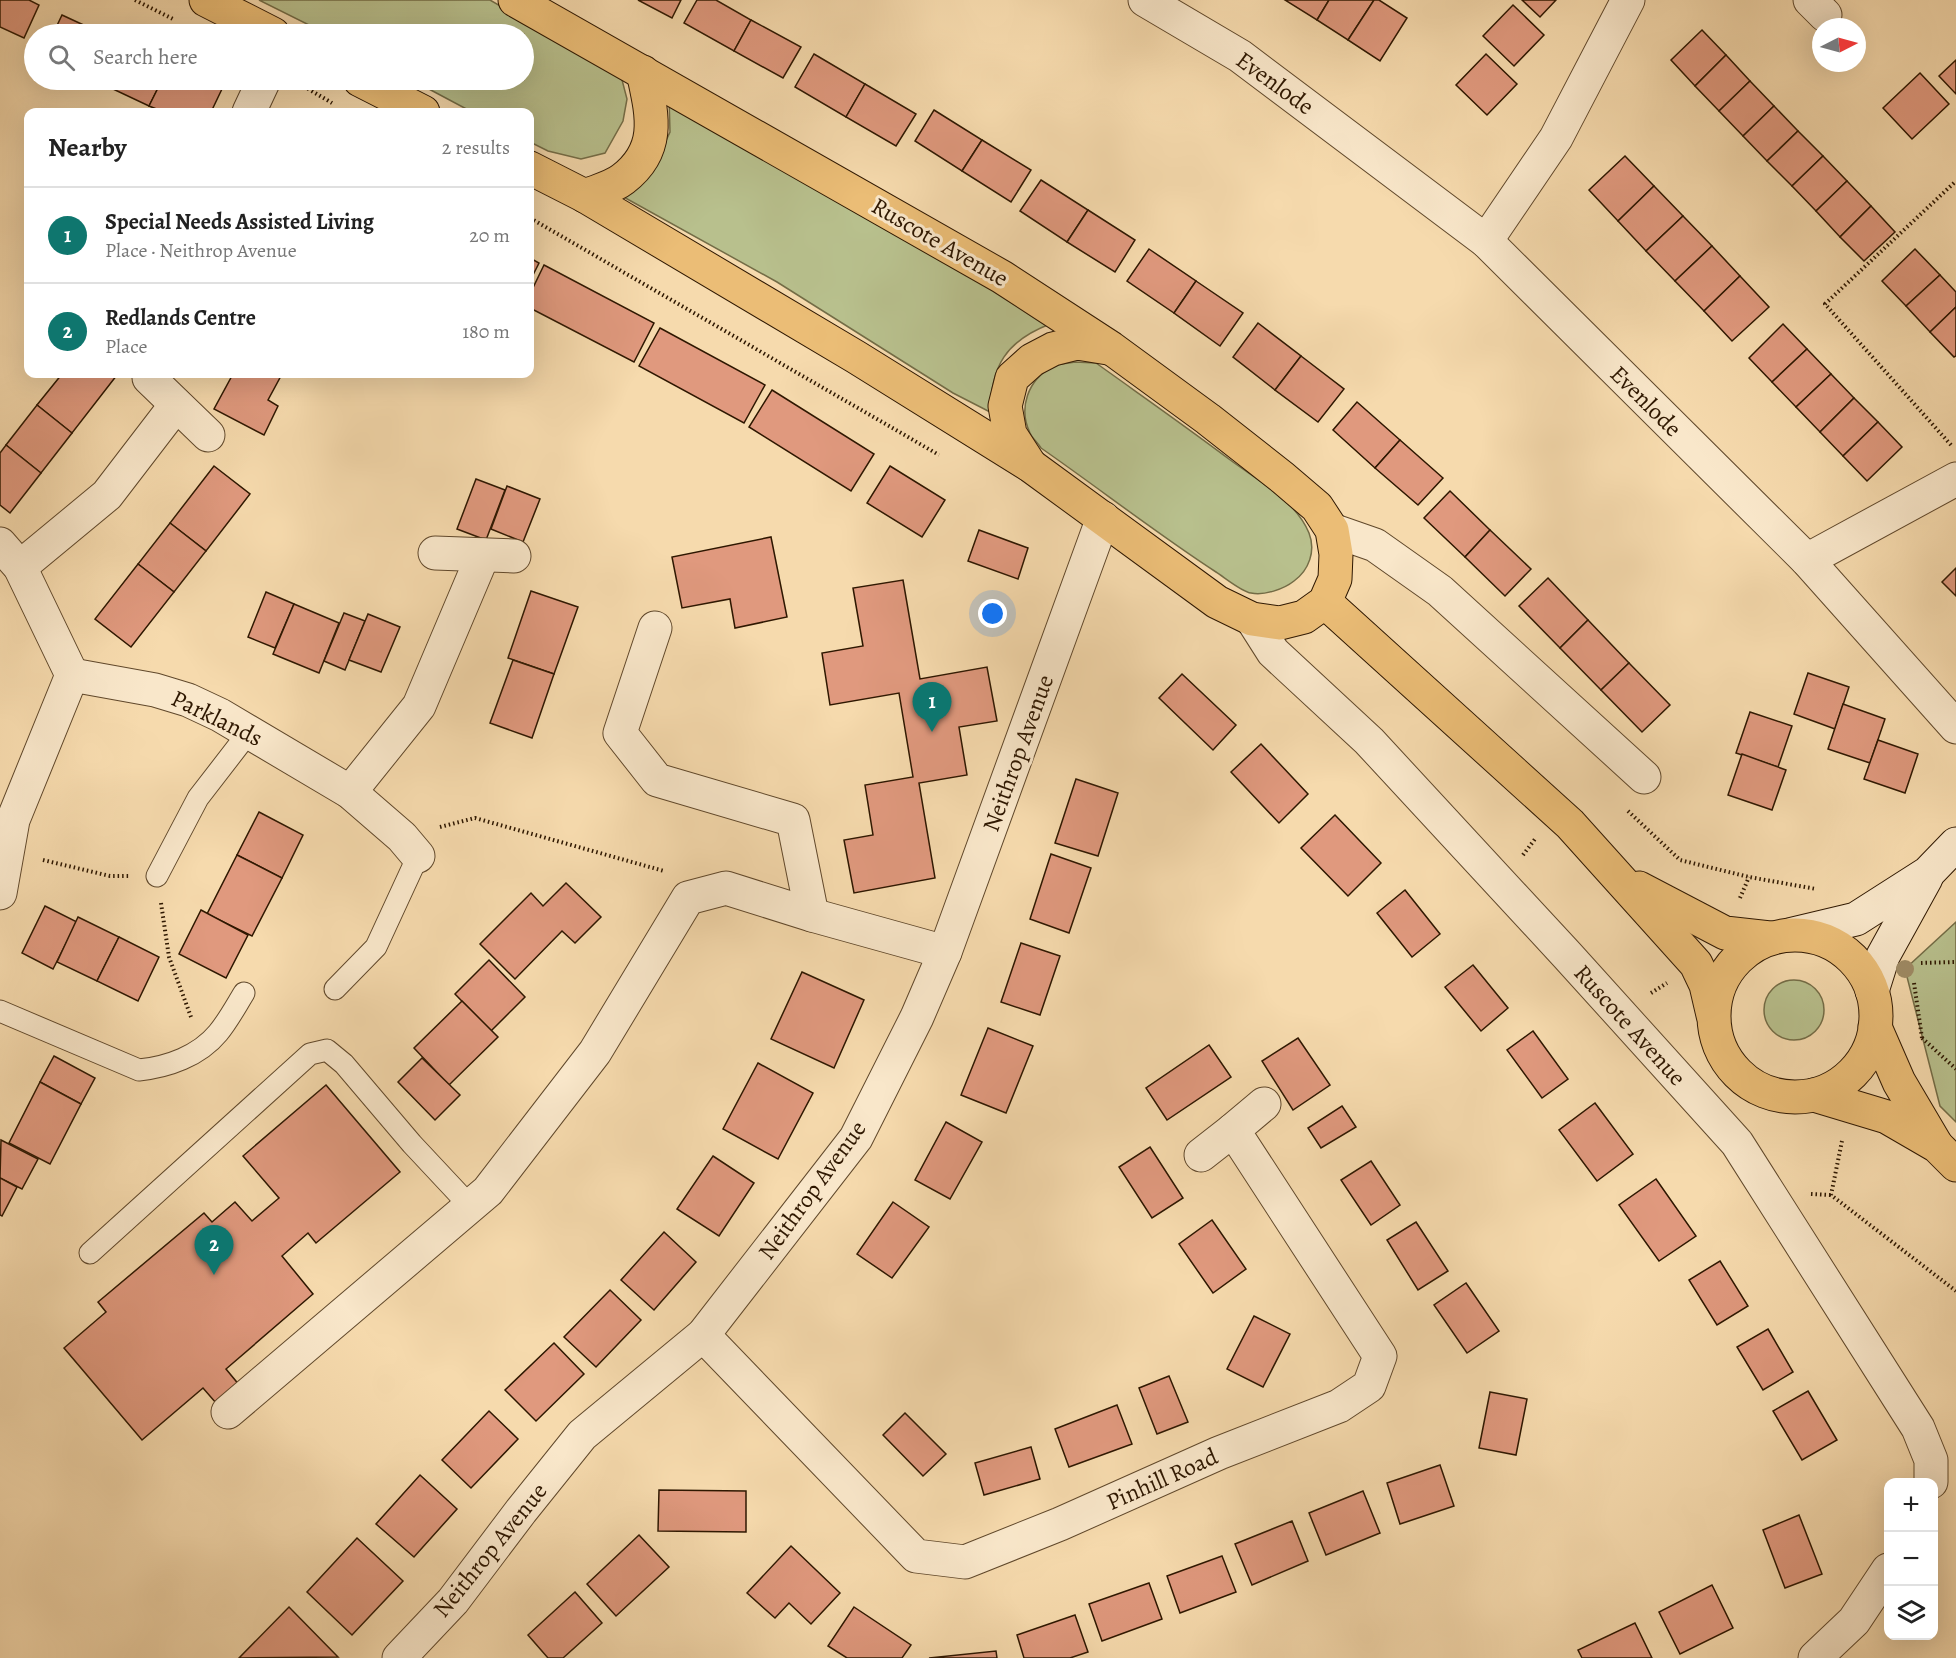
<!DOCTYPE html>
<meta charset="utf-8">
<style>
:root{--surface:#fff;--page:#f2f2f2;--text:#222;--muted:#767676;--line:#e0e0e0;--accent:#0f766e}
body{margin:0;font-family:Alegreya,serif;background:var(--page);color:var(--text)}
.controls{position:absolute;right:18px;bottom:18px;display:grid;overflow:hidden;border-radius:12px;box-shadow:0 6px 24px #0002}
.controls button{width:54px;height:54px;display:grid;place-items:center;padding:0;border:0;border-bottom:2px solid var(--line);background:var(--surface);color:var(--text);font:30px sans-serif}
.compass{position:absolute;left:1812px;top:18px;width:54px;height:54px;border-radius:50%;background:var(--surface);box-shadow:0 6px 24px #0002;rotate:84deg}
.you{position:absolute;left:993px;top:614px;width:21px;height:21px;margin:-15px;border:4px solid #fff;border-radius:50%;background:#1a73e8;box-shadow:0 0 0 9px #1a73e833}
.badge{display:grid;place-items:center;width:39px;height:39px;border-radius:50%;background:var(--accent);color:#fff;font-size:20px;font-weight:700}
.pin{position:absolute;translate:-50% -50px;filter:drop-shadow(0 2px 3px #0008)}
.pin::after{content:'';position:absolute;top:32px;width:21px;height:18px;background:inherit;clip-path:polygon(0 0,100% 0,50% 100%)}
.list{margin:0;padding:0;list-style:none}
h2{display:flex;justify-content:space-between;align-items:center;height:78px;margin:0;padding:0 24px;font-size:26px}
h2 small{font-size:20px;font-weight:400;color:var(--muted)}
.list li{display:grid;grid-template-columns:39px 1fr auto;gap:18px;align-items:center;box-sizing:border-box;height:96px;padding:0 24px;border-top:2px solid var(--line)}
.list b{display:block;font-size:22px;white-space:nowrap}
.list p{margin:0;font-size:20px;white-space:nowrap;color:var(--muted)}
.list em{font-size:20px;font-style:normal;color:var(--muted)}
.icon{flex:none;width:33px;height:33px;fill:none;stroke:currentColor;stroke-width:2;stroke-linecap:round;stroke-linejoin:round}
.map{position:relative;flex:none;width:1956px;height:1658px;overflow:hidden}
.search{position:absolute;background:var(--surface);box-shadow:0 6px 24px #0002;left:24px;top:24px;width:510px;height:66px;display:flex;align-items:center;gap:15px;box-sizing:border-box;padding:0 21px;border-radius:33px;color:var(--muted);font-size:22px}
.panel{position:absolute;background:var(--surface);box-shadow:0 6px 24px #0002;left:24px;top:108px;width:510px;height:270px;border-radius:12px}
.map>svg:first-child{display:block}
.green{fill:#b8c08d;stroke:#736c46;stroke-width:1.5}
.building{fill:#e0997e;stroke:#2e1700;stroke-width:1.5}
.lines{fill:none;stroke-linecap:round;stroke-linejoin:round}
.lane-casing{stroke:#60482b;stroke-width:23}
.street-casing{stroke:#60482b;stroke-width:35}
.secondary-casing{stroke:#2e1700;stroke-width:35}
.primary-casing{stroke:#2e1700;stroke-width:35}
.path{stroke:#2e1700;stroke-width:4;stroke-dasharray:1.5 3;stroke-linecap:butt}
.lane{stroke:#f9e7ca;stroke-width:21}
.street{stroke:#f9e7ca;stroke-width:33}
.secondary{stroke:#f9e7ca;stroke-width:33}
.primary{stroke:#ebbd76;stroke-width:33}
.tree{fill:#9f8b65}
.labels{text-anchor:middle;stroke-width:6;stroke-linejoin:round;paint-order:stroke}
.street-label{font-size:24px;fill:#2e1700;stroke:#f9e7ca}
</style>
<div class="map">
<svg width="1956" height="1658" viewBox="0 0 1956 1658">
<rect width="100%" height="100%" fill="#f6daad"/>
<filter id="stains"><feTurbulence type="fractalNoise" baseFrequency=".00333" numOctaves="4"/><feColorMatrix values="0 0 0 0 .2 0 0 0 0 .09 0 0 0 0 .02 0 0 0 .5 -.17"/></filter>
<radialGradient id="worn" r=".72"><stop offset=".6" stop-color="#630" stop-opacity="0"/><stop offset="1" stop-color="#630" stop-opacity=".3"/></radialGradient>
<g class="green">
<polygon points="259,0 490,0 621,76 627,99 623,121 605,153 581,159 548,151 530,142 530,112 472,112 412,80 524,80 524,34 327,34"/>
<path d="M 669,97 L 1050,324 C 1006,341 991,366 990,412 L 953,393 L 777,282 L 620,195 L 656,162 L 670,132 Z"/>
<path d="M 1075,362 L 1096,363 C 1142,396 1188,428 1233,462 C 1259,481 1296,501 1309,533 C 1316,551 1309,570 1294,581 C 1284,589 1264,596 1251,593 C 1242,592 1224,577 1216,572 C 1156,533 1100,489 1041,448 C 1038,443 1032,438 1030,433 C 1018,408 1028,380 1052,367 C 1058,364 1068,363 1075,362 Z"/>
<polygon points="1956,922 1956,1122 1940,1106 1905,969"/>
<circle cx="1794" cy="1010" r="30"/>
</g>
<g class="building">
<polygon points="0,0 29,0 39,5 24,38 0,27"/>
<polygon points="638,0 681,0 672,18"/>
<polygon points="697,0 716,0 751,20 734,51 684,23"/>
<polygon points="1285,0 1329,0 1317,20"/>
<polygon points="1329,0 1374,0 1348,40 1317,20"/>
<polygon points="1374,0 1379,0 1407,18 1380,61 1348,40"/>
<polygon points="1522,0 1556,0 1540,17"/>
<polygon points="1513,5 1544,35 1514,66 1483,36"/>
<polygon points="62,15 103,34 53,34"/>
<polygon points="751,20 801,47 783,78 734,51"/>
<polygon points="1702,30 1726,55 1695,86 1671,60"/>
<polygon points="814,54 865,84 846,117 795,87"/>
<polygon points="1486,54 1517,84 1487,115 1456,85"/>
<polygon points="1726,55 1750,81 1719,111 1695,86"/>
<polygon points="1956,60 1956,94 1939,76"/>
<polygon points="1920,73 1949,104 1912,139 1883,108"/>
<polygon points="97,80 162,80 149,106 96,81"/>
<polygon points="162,80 201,80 222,89 211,112 164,112 149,106"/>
<polygon points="1750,81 1774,106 1743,136 1719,111"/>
<polygon points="865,84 916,114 896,146 846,117"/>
<polygon points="1774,106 1798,131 1767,161 1743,136"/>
<polygon points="934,110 982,140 962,171 915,141"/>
<polygon points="1798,131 1823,156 1792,186 1767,161"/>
<polygon points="982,140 1031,170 1011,202 962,171"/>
<polygon points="1625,156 1654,186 1618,221 1589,190"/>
<polygon points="1823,156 1847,181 1816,211 1792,186"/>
<polygon points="1041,180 1088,210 1067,242 1020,211"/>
<polygon points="1847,181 1871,206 1840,237 1816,211"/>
<polygon points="1654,186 1683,216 1646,251 1618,221"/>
<polygon points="1871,206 1895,232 1864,261 1840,237"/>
<polygon points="1088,210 1135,240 1115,272 1067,242"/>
<polygon points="1683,216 1712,246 1675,281 1646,251"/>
<polygon points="1712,246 1740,276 1704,311 1675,281"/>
<polygon points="1149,249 1196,281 1174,313 1127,281"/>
<polygon points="1915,249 1940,275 1906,306 1882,281"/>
<polygon points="530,258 539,263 530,281"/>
<polygon points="544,265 654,323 634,362 530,308 530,294"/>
<polygon points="1940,275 1956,292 1956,307 1930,332 1906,306"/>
<polygon points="1740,276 1769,307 1732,341 1704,311"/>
<polygon points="1196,281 1243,313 1220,346 1174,313"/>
<polygon points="1956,307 1956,356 1954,357 1930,332"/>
<polygon points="1258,323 1301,356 1275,390 1233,357"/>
<polygon points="1783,324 1807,349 1772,382 1749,358"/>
<polygon points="660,328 765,385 744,423 639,366"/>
<polygon points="1807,349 1831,374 1796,407 1772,382"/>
<polygon points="1301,356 1344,389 1318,422 1275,390"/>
<polygon points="62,374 115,374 117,375 72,433 37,405"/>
<polygon points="233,374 282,374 268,400 278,406 264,435 214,409"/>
<polygon points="1831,374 1854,398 1820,432 1796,407"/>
<polygon points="772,390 874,454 851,491 749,427"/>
<polygon points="1854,398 1878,422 1843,456 1820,432"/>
<polygon points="1357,402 1400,440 1375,468 1333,430"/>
<polygon points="37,405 72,433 41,473 6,445"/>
<polygon points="1878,422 1902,447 1867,481 1843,456"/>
<polygon points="1400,440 1443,478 1418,505 1375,468"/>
<polygon points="6,445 41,473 10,513 0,505 0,453"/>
<polygon points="214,466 250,494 206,551 170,523"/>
<polygon points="890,466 945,500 922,537 867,503"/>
<polygon points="476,479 505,490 486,540 457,529"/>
<polygon points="507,486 540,499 523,542 491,529"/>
<polygon points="1450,491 1490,530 1465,557 1424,518"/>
<polygon points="170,523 206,551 174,592 138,564"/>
<polygon points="979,530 1028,548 1018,579 968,561"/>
<polygon points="1490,530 1531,569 1505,596 1465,557"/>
<polygon points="771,537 787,617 735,628 730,599 682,608 672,557"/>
<polygon points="138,564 174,592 131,647 95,619"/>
<polygon points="1956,568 1956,596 1942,582"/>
<polygon points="1548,578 1588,620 1560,648 1519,606"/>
<polygon points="903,580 920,679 987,667 997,721 959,727 967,775 919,783 935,878 854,893 844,840 873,835 865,785 913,777 899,693 830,705 822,653 863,646 853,588"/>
<polygon points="531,591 578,607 554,674 508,658"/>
<polygon points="266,592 294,604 275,648 248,637"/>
<polygon points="294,604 339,623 319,673 273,654"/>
<polygon points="344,613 365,621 345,670 324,661"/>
<polygon points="368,614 400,627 381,672 349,660"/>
<polygon points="1588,620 1629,663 1601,690 1560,648"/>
<polygon points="513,660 554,674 532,738 490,723"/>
<polygon points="1629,663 1670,705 1642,732 1601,690"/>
<polygon points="1808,673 1849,687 1835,729 1794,714"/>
<polygon points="1182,674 1236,725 1213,750 1159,698"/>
<polygon points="1843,704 1885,719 1870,763 1828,749"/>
<polygon points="1750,712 1792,726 1778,767 1736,753"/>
<polygon points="1878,740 1918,754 1905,793 1864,779"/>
<polygon points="1261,744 1308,794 1279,823 1231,772"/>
<polygon points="1742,754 1786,770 1772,810 1728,795"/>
<polygon points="1076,779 1118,793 1098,856 1055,843"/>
<polygon points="259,812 303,835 282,878 237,855"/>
<polygon points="1335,815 1381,863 1348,896 1301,848"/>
<polygon points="1051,854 1091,868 1069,933 1030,919"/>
<polygon points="237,855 282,878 252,936 207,914"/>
<polygon points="566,883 601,917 575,943 562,931 515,979 480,944 531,893 543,906"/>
<polygon points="1405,890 1440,934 1412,957 1377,913"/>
<polygon points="45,906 77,922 53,969 22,953"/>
<polygon points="201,910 248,935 226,978 179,954"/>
<polygon points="78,917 119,937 97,981 57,962"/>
<polygon points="119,937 159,957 138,1001 97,981"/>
<polygon points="1021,943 1060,956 1040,1015 1001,1002"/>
<polygon points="489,960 525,997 491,1031 455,994"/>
<polygon points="1473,965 1508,1008 1481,1031 1445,987"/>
<polygon points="802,972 864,1000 834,1068 771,1039"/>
<polygon points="462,1001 498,1037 449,1085 414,1048"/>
<polygon points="988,1028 1033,1046 1006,1113 961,1095"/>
<polygon points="1533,1031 1568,1079 1542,1098 1507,1050"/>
<polygon points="1298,1038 1330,1085 1293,1110 1262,1061"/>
<polygon points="1209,1045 1231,1077 1167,1120 1146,1088"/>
<polygon points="54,1056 95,1078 81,1104 40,1082"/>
<polygon points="422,1058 460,1095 435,1120 398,1082"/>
<polygon points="758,1063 813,1093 778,1159 723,1129"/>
<polygon points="40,1082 81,1104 50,1164 9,1143"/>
<polygon points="326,1085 400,1172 316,1243 308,1233 282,1256 313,1294 226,1369 245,1392 223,1411 203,1388 142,1440 64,1348 106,1312 98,1302 204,1213 212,1222 235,1202 252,1221 279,1198 243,1156"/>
<polygon points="1595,1103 1633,1154 1597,1181 1559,1130"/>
<polygon points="1342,1106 1356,1127 1321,1148 1308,1128"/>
<polygon points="946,1122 982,1142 950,1199 915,1180"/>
<polygon points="1,1140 38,1159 22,1189 0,1178"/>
<polygon points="1150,1147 1183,1198 1152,1218 1119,1167"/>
<polygon points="713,1156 754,1183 719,1236 677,1209"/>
<polygon points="1371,1161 1400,1205 1371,1225 1341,1180"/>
<polygon points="0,1178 17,1187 2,1216 0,1215"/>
<polygon points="1656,1179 1696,1236 1659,1261 1619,1205"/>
<polygon points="893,1202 929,1227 892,1278 857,1254"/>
<polygon points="1212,1220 1246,1269 1213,1293 1179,1244"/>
<polygon points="1416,1222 1448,1271 1418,1290 1387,1240"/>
<polygon points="664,1232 696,1262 654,1310 621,1280"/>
<polygon points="1720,1261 1748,1306 1717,1325 1689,1280"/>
<polygon points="1466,1283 1499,1331 1467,1353 1434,1305"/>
<polygon points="610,1290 641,1320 596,1367 564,1337"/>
<polygon points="1254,1316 1290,1334 1263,1387 1227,1369"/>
<polygon points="1768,1329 1793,1372 1763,1390 1737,1347"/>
<polygon points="554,1343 584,1374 536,1421 505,1390"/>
<polygon points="1169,1376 1188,1422 1157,1434 1139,1388"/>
<polygon points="1808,1391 1837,1440 1802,1460 1773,1411"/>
<polygon points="1490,1392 1527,1399 1516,1455 1479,1448"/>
<polygon points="1117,1405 1132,1444 1069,1467 1055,1429"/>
<polygon points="489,1411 518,1439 471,1488 442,1460"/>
<polygon points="905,1413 946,1454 923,1476 883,1435"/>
<polygon points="1031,1447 1040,1479 984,1495 975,1463"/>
<polygon points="1440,1465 1454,1506 1400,1524 1387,1483"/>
<polygon points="420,1475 457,1509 414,1557 376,1524"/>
<polygon points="659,1490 746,1491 746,1532 658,1531"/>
<polygon points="1363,1491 1380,1533 1326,1555 1309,1513"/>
<polygon points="1799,1515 1822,1574 1785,1588 1763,1530"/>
<polygon points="1292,1521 1308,1561 1252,1585 1235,1544"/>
<polygon points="639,1535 669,1567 616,1616 587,1584"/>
<polygon points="357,1538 403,1581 352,1635 307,1592"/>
<polygon points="791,1546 840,1593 811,1624 789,1603 775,1618 747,1593"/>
<polygon points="1222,1556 1236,1592 1180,1613 1167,1576"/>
<polygon points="1149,1583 1162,1619 1102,1641 1089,1604"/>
<polygon points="1712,1585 1733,1628 1680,1654 1659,1612"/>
<polygon points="575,1592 602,1623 563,1658 548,1658 528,1635"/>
<polygon points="289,1607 338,1657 239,1658"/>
<polygon points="854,1607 911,1645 902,1658 847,1658 828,1646"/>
<polygon points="1075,1615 1088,1652 1070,1658 1024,1658 1017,1635"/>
<polygon points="1635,1623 1652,1658 1582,1658 1578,1650"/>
<polygon points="996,1651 997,1658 929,1658"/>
</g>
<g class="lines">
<defs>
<g id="lane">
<polyline points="157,876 198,798 249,732"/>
<polyline points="335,989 376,947 418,856"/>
<path d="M 0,1011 L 139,1070 C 168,1067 199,1056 218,1033 C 228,1021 236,1006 244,993"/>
<polyline points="90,1253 310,1054 327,1050 344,1064 412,1144 470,1206"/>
</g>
<g id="street">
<polyline points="1145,0 1240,56 1486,241 1807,560 1956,727"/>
<polyline points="1810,0 1825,15"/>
<polyline points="249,112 264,80"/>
<polyline points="1486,241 1556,138 1628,0"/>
<polyline points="149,378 208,435"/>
<polyline points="1332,530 1375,545 1440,591 1644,777"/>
<polyline points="0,544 20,567 72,675 13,820 0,893"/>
<polyline points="435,553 514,556"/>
<polyline points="1807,560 1956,479"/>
<polyline points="20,567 107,495 176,405"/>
<polyline points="1252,619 1273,652 1369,741 1567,955 1737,1143 1918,1428 1931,1460 1931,1482"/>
<polyline points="655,628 620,733 657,780 793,820 812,915"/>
<polyline points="72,675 155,690 188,700 220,715 350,792 402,837 418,856"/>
<polyline points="350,792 419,706 483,555"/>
<polyline points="1201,1155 1233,1130"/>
<polyline points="703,1335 916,1556 965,1562 1060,1524 1219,1453 1339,1406 1369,1386 1380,1356 1233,1130 1264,1104"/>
<polyline points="228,1412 488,1191 595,1052 688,898 726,888 812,915 945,952"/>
<polyline points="399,1658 453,1601 521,1511 582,1435 703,1335 856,1138 917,1017 945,952 1103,518"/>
<polyline points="1815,1658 1854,1621 1888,1570"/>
</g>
<g id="secondary">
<polyline points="1793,934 1856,919 1928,873 1956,844"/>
<polyline points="1872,991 1883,956 1926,878"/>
</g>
<g id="primary">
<polyline points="206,0 273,34"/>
<polyline points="515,0 1002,277 1111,348 1208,419 1283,478 1317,507 1332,530 1336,554 1335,579 1325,602 1304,617 1280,623 1252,619 1217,602 1031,466 856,357 585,196 530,168"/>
<polyline points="360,80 423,112"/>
<path d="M 585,196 C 597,191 613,187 623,179 C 662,149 652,114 643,72"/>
<polyline points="1030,465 1010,434 1005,406 1012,378 1032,360 1053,349 1077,343 1108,348"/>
<polyline points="1325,602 1570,824 1696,964 1706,985 1713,1015"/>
<polyline points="1639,888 1725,933 1770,938"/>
<circle cx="1795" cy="1016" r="81"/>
<polyline points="1875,1027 1899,1082 1935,1143"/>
<polyline points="1814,1095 1887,1117 1937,1146 1956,1165"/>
</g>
</defs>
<use href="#lane" class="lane-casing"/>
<use href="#street" class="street-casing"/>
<use href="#secondary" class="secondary-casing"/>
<use href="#primary" class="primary-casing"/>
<g class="path">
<polyline points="135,0 175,20"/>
<polyline points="300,84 332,103"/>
<polyline points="530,218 939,455"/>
<polyline points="1951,445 1825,304 1956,181"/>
<polyline points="1628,811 1680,860 1749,877 1816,889"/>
<polyline points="440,827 475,818 664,871"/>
<polyline points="1523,855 1535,839"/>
<polyline points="43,860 110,876 130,876"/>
<polyline points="1740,898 1749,877"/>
<polyline points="161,903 169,957 191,1017"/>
<polyline points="1921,963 1956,962"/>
<polyline points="1914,983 1922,1038"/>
<polyline points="1651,993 1667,983"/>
<polyline points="1922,1038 1956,1069"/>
<polyline points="1842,1141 1831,1195 1956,1291"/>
<polyline points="1811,1194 1831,1195"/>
</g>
<use href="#lane" class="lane"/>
<use href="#street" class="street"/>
<use href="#secondary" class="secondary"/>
<use href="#primary" class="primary"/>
</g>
<circle class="tree" cx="1905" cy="969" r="9"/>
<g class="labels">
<g class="street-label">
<text transform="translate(1275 83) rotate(36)" y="8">Evenlode</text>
<text transform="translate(940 242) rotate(30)" y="8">Ruscote Avenue</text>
<text transform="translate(1646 401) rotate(45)" y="8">Evenlode</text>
<text transform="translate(217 718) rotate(26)" y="8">Parklands</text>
<text transform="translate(1018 753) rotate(-70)" y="8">Neithrop Avenue</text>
<text transform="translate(1630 1025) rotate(48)" y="8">Ruscote Avenue</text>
<text transform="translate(812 1190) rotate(-54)" y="8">Neithrop Avenue</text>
<text transform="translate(1162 1479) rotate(-24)" y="8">Pinhill Road</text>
<text transform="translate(490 1550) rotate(-51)" y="8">Neithrop Avenue</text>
</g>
</g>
<rect width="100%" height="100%" filter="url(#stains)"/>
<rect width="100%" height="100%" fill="url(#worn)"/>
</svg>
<div class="controls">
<button>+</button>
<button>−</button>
<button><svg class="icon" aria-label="layers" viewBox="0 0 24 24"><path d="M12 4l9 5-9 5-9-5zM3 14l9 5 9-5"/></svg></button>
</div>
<svg class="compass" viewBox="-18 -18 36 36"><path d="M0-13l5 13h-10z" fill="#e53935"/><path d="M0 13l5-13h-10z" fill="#767676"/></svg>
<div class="you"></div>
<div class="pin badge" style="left:932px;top:732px">1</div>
<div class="pin badge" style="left:214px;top:1275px">2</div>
<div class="search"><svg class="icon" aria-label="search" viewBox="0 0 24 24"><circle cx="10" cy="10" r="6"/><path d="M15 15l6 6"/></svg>Search here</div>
<section class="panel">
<h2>Nearby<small>2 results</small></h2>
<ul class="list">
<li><span class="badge">1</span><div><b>Special Needs Assisted Living</b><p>Place · Neithrop Avenue</p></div><em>20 m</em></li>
<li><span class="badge">2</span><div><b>Redlands Centre</b><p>Place</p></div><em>180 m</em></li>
</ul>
</section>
</div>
